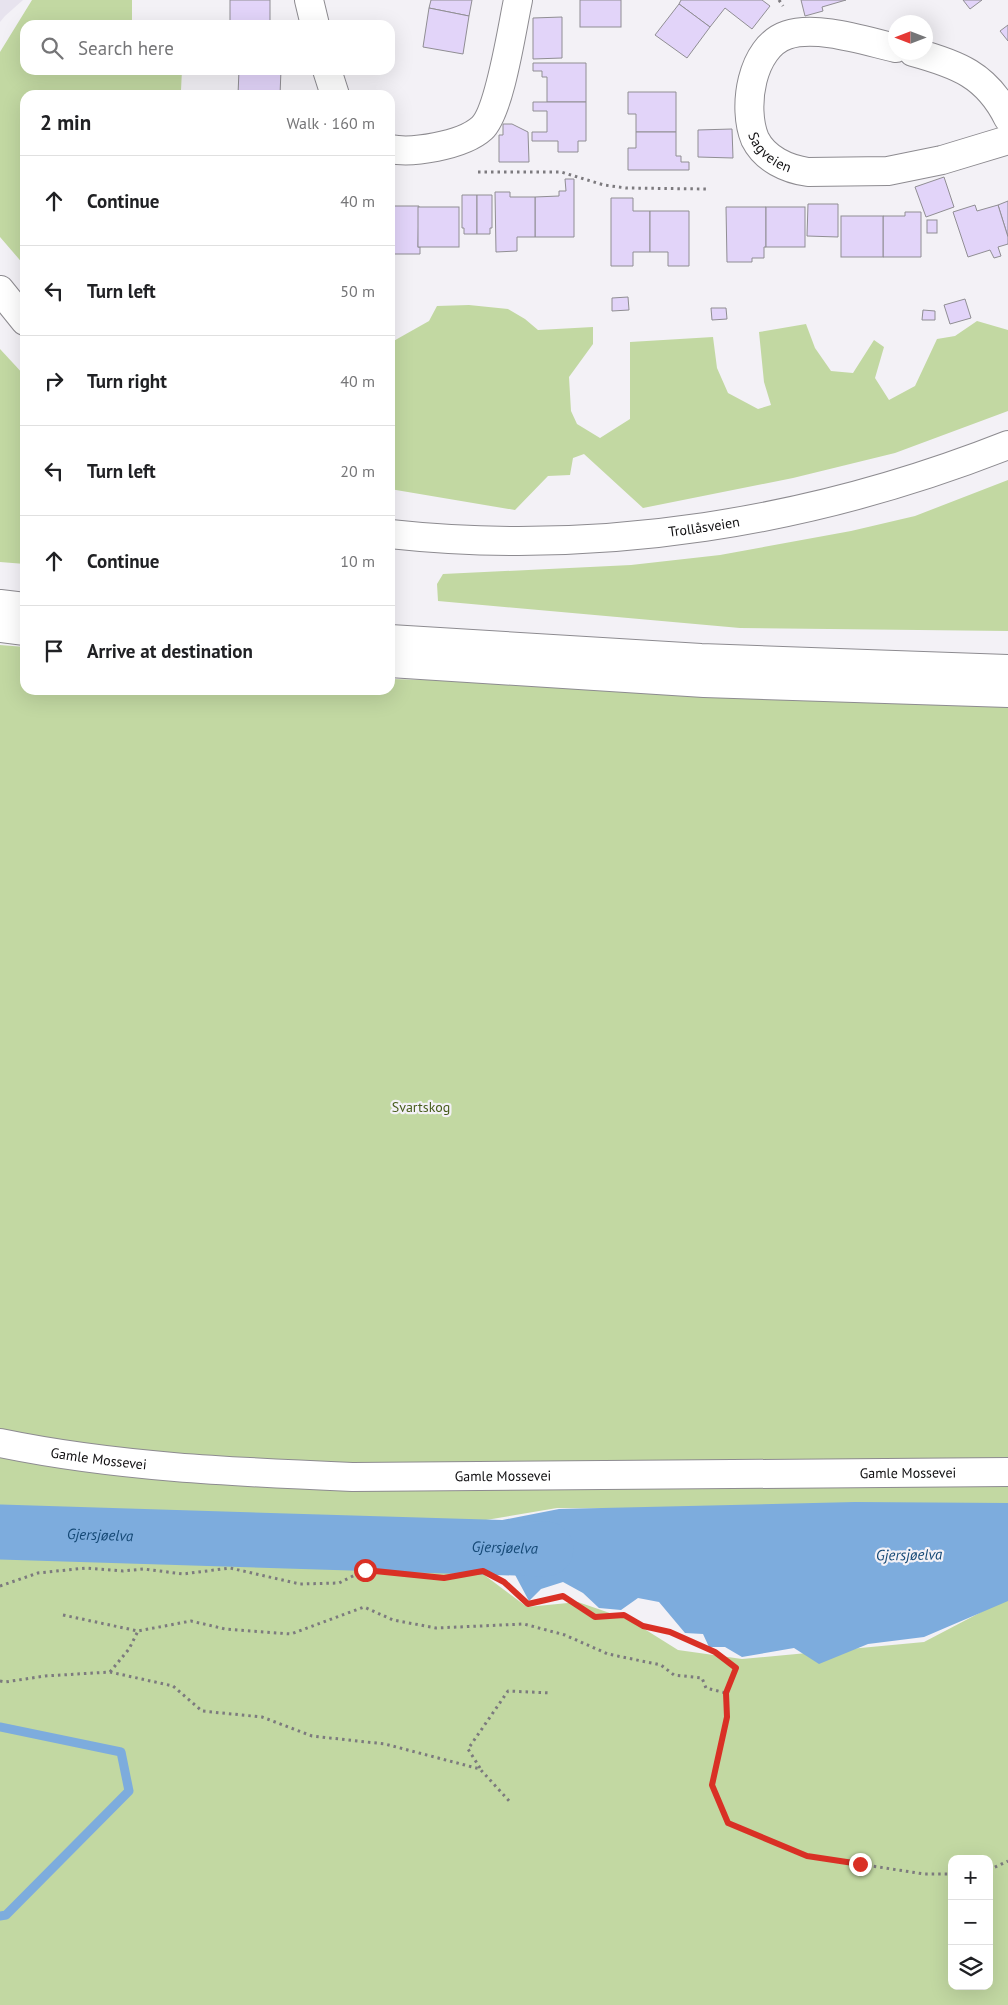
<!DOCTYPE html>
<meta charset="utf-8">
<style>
:root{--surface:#fff;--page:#f2f2f2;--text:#202124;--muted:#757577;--line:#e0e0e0}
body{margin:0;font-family:"PT Sans",sans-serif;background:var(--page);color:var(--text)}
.controls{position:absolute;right:15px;bottom:15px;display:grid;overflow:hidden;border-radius:10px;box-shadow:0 5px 20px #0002}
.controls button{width:45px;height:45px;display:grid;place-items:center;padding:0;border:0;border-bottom:1px solid var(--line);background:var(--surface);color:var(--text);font:25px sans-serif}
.compass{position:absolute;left:888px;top:15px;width:45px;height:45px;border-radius:50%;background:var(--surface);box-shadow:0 5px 20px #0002;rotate:270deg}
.stop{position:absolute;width:15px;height:15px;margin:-11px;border:4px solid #d93025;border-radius:50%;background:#fff}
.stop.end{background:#d93025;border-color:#fff;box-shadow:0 1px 5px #0008}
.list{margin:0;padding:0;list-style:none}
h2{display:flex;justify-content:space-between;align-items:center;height:65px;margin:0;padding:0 20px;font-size:21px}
h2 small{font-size:16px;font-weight:400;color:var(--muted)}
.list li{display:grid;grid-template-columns:32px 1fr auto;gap:15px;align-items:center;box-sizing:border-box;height:90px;padding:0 20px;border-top:1px solid var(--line)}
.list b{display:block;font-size:19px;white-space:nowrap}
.list em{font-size:16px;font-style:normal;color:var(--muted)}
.icon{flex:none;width:28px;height:28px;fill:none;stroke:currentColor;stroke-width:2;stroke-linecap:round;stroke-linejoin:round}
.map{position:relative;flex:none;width:1008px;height:2005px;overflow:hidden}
.search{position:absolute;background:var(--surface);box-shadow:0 5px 20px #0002;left:20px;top:20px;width:375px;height:55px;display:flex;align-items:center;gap:12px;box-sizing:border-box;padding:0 18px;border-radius:15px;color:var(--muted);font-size:19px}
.panel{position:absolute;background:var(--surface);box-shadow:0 5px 20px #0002;left:20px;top:90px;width:375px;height:605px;border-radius:15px}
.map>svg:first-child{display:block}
.built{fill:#e7e3ee}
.green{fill:#c2d8a2;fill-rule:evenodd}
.water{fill:#7dacdd}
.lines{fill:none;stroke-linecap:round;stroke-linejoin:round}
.stream{stroke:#7dacdd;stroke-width:9}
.river{stroke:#7dacdd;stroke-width:55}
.building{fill:#e2d4f9;stroke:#908e93}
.minor-casing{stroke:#8d8b90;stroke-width:30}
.major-casing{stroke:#8d8b90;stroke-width:30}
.highway-casing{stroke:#8d8b90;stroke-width:30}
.path{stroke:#7c7a7e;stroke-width:3;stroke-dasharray:2.5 4;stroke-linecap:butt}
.minor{stroke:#fff;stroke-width:28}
.major{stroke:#fff;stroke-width:28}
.highway{stroke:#fff;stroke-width:28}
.route{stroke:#d93025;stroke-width:6}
.labels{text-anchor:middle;stroke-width:4.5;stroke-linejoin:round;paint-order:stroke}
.street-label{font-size:14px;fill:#100f11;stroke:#f3f1f6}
.park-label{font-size:14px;fill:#475d1c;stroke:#f3f1f6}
.water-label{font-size:15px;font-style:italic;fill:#154976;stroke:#f3f1f6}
</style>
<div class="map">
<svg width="1008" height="2005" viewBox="0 0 1008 2005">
<rect width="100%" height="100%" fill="#f3f1f6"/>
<polygon class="built" points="0,0 23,0 5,16 0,22"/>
<g class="green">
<polygon points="32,0 132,0 132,23 185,21 185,25 25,25 25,70 182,70 181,90 134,91 134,95 25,95 25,266 0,237 0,52"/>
<polygon points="469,305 508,309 525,319 538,330 593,327 593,344 569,377 571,411 577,424 600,438 630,419 630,342 713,337 717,368 728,393 758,409 771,405 764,382 759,332 806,324 815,348 831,371 853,373 874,340 884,347 875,378 889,400 915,386 937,339 955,336 977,321 1008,330 1008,411 895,453 793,478 643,508 584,454 573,458 570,475 548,476 515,510 390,489 390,343 429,321 437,306"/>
<polygon points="0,349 25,376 25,564 0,562"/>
<polygon points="1008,480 1008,631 740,628 438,601 437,584 443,574 631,565 720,555 851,531 915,516"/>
<path d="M 0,645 L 25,647 L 25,690 L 390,690 L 390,679 L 1008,695 L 1008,1509 L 752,1510 L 557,1508 L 468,1523 L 475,1568 L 527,1607 L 578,1602 L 630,1620 L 678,1650 L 742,1659 L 924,1642 L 1008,1598 L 1008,2005 L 0,2005 ZM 952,1859 L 989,1859 L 989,1986 L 952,1986 Z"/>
</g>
<polygon class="water" points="855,1502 1008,1503 1008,1601 924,1637 868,1644 819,1664 794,1648 742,1657 725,1647 709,1647 703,1634 685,1633 659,1602 638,1598 621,1610 599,1608 583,1593 563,1582 541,1589 529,1601 513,1571 492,1562 471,1547 477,1525 559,1509"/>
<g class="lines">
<polyline class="stream" points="0,1727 121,1752 129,1791 6,1915 0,1916"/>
<path class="river" id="s1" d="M 0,1532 L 546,1549"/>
</g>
<g class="building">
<rect x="230" y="0" width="40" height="22"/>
<polygon points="431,0 472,0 469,16 429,8"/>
<rect x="580" y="0" width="41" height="27"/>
<polygon points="681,0 762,0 770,6 752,29 725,8 710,27 679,4"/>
<polygon points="801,0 846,0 822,7 823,11 805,16"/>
<polygon points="963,0 982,0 970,9"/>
<polygon points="679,4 710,27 687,58 655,35"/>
<polygon points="429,8 469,16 463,54 423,47"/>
<polygon points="562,17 562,58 533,59 533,18"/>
<rect x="230" y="22" width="40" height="3"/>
<polygon points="1008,25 1008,41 1000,31"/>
<polygon points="533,63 586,63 586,102 547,102 547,77 542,77 542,71 533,71"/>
<polygon points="239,70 281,70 280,95 238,95"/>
<polygon points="628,92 676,92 676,132 636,132 636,114 628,114"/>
<polygon points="533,102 586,102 586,141 578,141 578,152 558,152 558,141 532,141 532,132 547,132 547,111 533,111"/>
<polygon points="503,124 512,124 528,132 529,162 499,162 499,135 503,135"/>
<polygon points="732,129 733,158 698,157 698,130"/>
<polygon points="636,132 676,132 676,156 681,156 681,162 689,162 689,170 628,170 628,148 636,148"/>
<polygon points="944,177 954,207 926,217 915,187"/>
<polygon points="565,179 574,179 574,237 535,237 535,197 559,196 559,191 566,191"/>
<polygon points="495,192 510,192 510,197 535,197 535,237 517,237 517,251 496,252"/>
<polygon points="462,195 477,195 477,234 464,234 464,228 462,228"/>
<polygon points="477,195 492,195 492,228 490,228 490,234 477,234"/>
<polygon points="611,198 633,198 633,211 650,211 650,252 633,252 633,266 611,266"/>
<polygon points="1008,201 1008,237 998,205"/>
<polygon points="390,202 394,202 394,206 419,206 418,247 420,247 420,254 391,254"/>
<polygon points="808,204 838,204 838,237 807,236"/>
<polygon points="975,205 977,211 998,205 1008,237 1008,244 998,247 1001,256 994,258 990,250 968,257 953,212"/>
<rect x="418" y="207" width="41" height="40"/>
<polygon points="726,207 766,207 766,247 764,247 764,258 752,258 752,262 727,262"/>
<rect x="766" y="207" width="39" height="40"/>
<polygon points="650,211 689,211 689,266 668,266 668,252 650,252"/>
<polygon points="905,212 921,212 921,257 883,257 883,216 905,216"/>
<rect x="841" y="216" width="42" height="41"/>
<rect x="927" y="220" width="10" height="13"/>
<polygon points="628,297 629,310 612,311 612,298"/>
<polygon points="965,299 971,318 950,324 944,305"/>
<polygon points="711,308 726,308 727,319 712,320"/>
<polygon points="923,310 935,311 935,320 922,320"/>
</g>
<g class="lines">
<defs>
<g id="minor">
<polyline points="309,0 315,25"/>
<path id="s2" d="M 896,48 C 865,41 817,25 787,35 C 751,47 742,108 755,139 C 765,159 787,169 808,172 L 888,171 L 942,160 L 1008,140"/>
<path d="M 913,52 C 957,64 987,75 1008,118"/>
<polyline points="327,70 335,95"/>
<path d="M 390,149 C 405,152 421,150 436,147 C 451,144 470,139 482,128 C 500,111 512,28 518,0"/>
<polyline points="0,290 25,321"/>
<path id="s3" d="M 390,534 C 600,557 813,522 1008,445"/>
</g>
<g id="major">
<path id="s4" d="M 0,1443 C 116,1467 235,1472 353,1477 L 1008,1472"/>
</g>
<g id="highway">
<polyline points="0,604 25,607"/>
<polyline points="0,628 25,631"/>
<polyline points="390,639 701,658 1008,669"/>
<polyline points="390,663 704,683 1008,693"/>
</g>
</defs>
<use href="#minor" class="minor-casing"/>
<use href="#major" class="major-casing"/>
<use href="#highway" class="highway-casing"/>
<g class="path">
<polyline points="779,0 783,6"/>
<polyline points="478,172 561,172 604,185 626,188 707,189"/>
<polyline points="0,1586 38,1573 86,1568 123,1571 144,1569 183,1574 230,1568 300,1584 339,1583 365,1570 443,1578 483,1571 504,1582 528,1604 563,1596 595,1617 624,1615 643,1626 670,1632 715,1652 736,1668 726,1693 727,1717 712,1785 728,1823 807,1856 924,1874 952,1874"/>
<polyline points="63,1615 138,1631 191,1621 225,1629 291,1634 364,1607 393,1620 436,1628 524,1624 565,1635 608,1654 661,1665 674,1675 702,1678 706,1688 726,1693"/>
<polyline points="110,1672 129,1649 138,1631"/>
<polyline points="0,1681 5,1682 45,1676 110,1672 173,1686 202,1711 262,1717 312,1736 385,1744 480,1769 511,1803"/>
<polyline points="480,1768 468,1749 508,1691 551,1693"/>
<polyline points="989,1870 1008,1861"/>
</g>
<use href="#minor" class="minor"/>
<use href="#major" class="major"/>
<use href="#highway" class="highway"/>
</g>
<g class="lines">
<polyline class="route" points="365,1570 444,1578 483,1571 504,1582 528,1604 563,1596 595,1617 624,1615 643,1626 670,1632 715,1652 736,1668 726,1693 727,1717 712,1785 728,1823 807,1856 860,1864"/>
</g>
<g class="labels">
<g class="street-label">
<text dy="5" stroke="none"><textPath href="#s2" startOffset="250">Sagveien</textPath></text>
<text dy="5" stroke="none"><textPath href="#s3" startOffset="315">Trollåsveien</textPath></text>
<text dy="5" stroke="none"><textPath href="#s4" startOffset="100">Gamle Mossevei</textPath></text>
<text dy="5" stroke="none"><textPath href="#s4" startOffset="910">Gamle Mossevei</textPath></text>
<text dy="5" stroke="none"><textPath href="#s4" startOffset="505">Gamle Mossevei</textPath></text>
</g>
<g class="park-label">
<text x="421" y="1112">Svartskog</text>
</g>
<g class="water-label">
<text dy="5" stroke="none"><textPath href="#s1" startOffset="100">Gjersjøelva</textPath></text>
<text dy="5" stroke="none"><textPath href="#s1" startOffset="505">Gjersjøelva</textPath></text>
<text transform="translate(909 1555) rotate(-1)" y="5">Gjersjøelva</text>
</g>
</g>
</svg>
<div class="controls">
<button>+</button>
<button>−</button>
<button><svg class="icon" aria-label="layers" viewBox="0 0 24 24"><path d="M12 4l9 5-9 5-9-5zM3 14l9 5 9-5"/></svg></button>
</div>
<svg class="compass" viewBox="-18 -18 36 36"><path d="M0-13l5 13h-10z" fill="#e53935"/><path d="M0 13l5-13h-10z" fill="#757577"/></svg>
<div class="stop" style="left:365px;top:1570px"></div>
<div class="stop end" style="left:860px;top:1864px"></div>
<div class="search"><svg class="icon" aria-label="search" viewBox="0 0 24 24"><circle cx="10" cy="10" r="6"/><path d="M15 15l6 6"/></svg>Search here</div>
<section class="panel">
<h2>2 min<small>Walk · 160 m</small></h2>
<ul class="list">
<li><svg class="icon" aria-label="ahead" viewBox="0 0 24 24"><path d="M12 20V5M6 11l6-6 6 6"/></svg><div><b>Continue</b></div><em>40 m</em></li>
<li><svg class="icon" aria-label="left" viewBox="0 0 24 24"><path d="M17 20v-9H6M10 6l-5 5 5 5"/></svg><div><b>Turn left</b></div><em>50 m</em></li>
<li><svg class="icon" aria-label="right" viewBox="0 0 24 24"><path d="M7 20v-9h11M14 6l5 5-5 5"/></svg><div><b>Turn right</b></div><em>40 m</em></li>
<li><svg class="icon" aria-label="left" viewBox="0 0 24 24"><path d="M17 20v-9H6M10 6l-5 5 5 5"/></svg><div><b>Turn left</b></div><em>20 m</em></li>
<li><svg class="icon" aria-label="ahead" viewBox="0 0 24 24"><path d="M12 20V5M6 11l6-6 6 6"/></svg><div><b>Continue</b></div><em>10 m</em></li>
<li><svg class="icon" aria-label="arrive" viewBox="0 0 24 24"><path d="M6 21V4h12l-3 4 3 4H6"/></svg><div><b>Arrive at destination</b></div></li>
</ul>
</section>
</div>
